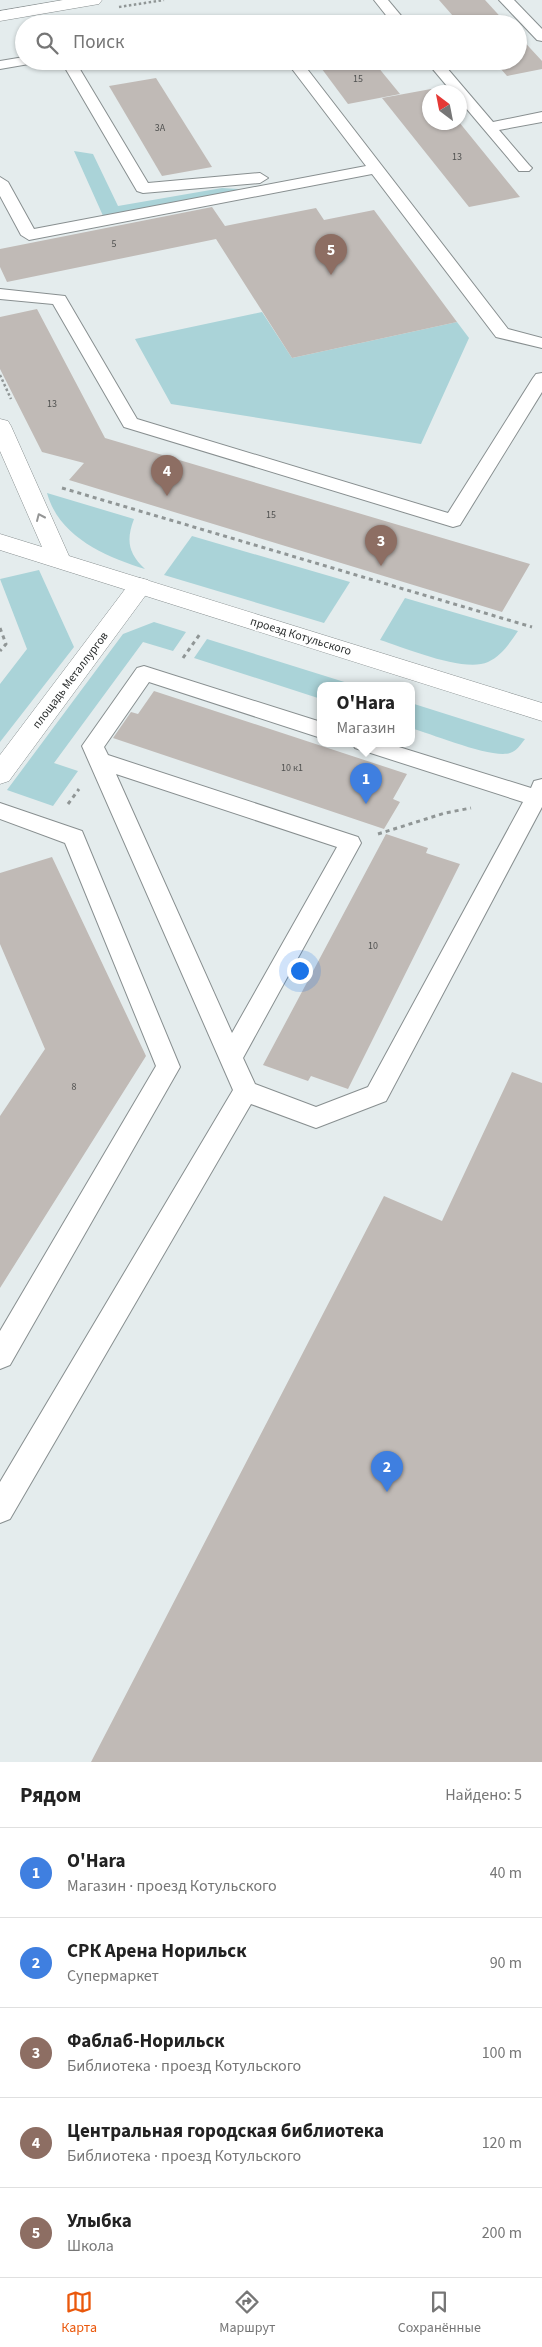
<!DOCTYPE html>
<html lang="ru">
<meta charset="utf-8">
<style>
:root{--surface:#fff;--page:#f2f2f2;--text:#222;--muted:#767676;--line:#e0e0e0;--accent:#ea580c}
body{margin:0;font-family:"Source Sans 3",sans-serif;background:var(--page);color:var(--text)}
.compass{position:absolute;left:422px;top:85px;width:45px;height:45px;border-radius:50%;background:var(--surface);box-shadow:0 1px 4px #0004;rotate:328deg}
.you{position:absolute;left:299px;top:970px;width:18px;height:18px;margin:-12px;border:4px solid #fff;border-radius:50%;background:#1a73e8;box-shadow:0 0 0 8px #1a73e833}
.badge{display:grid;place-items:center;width:32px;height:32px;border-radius:50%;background:var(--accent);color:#fff;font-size:16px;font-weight:700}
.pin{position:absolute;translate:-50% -41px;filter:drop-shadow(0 1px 2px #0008)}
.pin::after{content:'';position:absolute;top:26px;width:18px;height:15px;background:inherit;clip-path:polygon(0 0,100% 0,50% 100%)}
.popup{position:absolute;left:317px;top:682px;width:98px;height:65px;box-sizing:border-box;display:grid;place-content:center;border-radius:10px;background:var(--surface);filter:drop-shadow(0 1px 4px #0005);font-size:16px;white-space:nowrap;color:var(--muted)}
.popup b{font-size:19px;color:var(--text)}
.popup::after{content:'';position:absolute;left:50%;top:100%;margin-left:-10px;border:10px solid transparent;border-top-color:var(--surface)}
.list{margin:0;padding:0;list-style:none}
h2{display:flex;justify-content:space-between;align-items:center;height:65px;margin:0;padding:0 20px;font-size:21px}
h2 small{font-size:16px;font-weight:400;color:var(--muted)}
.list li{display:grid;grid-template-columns:32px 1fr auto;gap:15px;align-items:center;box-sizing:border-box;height:90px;padding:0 20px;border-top:1px solid var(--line)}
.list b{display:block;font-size:19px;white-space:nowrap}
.list p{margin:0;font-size:16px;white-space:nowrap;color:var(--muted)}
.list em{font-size:16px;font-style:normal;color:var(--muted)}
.icon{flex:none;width:28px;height:28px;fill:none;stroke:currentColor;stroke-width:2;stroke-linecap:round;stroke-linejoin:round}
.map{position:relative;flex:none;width:542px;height:1762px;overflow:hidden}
.search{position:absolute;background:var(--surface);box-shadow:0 1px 4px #0004;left:15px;right:15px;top:15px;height:55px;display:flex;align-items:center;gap:12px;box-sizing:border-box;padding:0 18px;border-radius:28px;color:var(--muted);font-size:19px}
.sheet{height:515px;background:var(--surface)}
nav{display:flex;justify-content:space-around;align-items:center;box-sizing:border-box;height:70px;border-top:1px solid var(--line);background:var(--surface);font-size:14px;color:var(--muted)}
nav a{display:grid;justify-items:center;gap:2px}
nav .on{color:var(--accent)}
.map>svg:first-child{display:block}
.green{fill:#aad3d8}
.building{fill:#c0bab6}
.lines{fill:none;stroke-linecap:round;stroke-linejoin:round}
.service-casing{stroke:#888f90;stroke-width:2}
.minor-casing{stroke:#888f90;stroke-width:1}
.tertiary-casing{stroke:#888f90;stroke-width:1}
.path-far1{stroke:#909696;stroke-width:2.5;stroke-dasharray:2.5 2.5;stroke-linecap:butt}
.path{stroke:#909696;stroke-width:3;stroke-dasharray:4 4;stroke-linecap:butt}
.service{fill:#fff;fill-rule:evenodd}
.minor{fill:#fff;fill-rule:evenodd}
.tertiary{fill:#fff;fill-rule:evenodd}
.oneway{stroke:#959696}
.labels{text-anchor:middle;stroke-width:4;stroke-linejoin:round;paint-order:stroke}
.number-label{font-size:10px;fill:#505150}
.street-label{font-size:12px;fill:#2b2e2e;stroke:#fff}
</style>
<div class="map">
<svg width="542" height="1762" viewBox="0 0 542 1762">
<rect width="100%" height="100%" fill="#e4eced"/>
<g class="green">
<polygon points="74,151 93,154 118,206 222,188 255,190 104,218"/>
<polygon points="262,312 292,358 457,322 469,338 421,444 171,404 135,339"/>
<path d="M 47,493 L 134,519 C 126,540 128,553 145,569 C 106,557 59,537 47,493 Z"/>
<polygon points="192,536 350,582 324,623 164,575"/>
<polygon points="39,570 74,647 0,742 0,684 27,649 0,579"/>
<path d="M 405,598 L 518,631 C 510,643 501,656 488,662 C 464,673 406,648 380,640 Z"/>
<polygon points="154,622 186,632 173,651 143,642 54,763 78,771 53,806 7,790 123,634"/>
<polygon points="207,639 354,685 321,685 321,699 194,658"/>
<path d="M 411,703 L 525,739 C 520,745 517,751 510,753 C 492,759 432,734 411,728 Z"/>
</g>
<g class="building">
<polygon points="439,0 485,0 507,24 460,24"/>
<polygon points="518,35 542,61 542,69 507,76 494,61 518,61"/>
<polygon points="316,61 373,61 400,94 348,104"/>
<polygon points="156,78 212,167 162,176 109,86"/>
<polygon points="431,89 435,92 430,92 430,122 459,122 520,197 469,207 382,98"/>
<polygon points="212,207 225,226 316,208 324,220 374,210 457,322 292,358 216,239 7,282 0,267 0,249"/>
<polygon points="37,309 105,438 530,564 502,612 69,480 84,463 42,452 0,369 0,317"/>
<polygon points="154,691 407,774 393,799 400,802 384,829 113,738 131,712 138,714"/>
<polygon points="386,834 428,848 426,853 460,864 348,1089 311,1076 308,1081 263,1065"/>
<polygon points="52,857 146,1056 0,1288 0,1116 45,1049 0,944 0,873"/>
<polygon points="512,1072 542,1083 542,1762 91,1762 384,1196 442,1221"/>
</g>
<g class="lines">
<defs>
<g id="service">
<polygon points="374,0 388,0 408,24 393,24"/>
<polygon points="499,0 514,0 542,29 542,41 537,40"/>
<polygon points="262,17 267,18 271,24 236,24 238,21"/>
<polygon points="24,57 24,61 31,61 29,64 0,69 0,61"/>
<polygon points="61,61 75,61 148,183 260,173 268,178 260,183 143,193 137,191"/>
<polygon points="286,61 301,61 508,329 542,338 542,348 496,337 372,174 29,240 21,235 0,196 0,177 8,182 34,229 366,166"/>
<polygon points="426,61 441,61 493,122 542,112 542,122 499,130 529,165 532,168 529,171 519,171 460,101 460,92 452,92"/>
<polygon points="0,289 65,296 137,419 448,513 533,378 536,374 542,373 542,392 460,525 453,527 124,427 53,304 0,299"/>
<path d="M 144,666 L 321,722 L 321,738 L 149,682 L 104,747 L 108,755 L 358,837 L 361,843 L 243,1058 L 255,1084 L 316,1107 L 368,1087 L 523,802 L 355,748 L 352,743 L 386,743 L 531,788 L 534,781 L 542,779 L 542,807 L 386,1101 L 316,1128 L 251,1104 L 10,1519 L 0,1523 L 0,1482 L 233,1090 L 82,746 L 137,668 ZM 116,774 L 337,847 L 232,1033 Z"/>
<polygon points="0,803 82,831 180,1067 10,1365 0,1369 0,1331 156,1066 65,843 0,819"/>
</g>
<polygon id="minor" points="140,578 148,580 152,586 148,592 9,781 0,784 0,755 132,580"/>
<g id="tertiary">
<polygon points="63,0 102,0 99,4 93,5 0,21 0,11"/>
<polygon points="0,419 8,421 11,426 69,556 542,703 542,721 0,550 0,534 42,547 0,451"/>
</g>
</defs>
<use href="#service" class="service-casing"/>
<use href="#minor" class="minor-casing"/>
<use href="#tertiary" class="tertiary-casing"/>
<g class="path-far1">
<polyline points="119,7 164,0"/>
<polyline points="0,375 11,399"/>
</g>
<g class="path">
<polyline points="62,488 532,627"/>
<polyline points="0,628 6,644 0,651"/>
<polyline points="183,658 200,634"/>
<polyline points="68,804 79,789"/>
<polyline points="378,834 445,813 471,808"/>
</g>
<use href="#service" class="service"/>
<use href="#minor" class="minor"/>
<use href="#tertiary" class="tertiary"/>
</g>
<defs><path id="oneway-chevron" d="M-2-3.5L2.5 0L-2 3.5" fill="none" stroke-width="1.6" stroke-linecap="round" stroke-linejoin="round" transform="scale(1.25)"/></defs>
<use class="oneway" href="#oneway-chevron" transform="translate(40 517) rotate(-114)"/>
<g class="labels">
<g class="number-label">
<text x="358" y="82">15</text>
<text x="160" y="131">3А</text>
<text x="457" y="160">13</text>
<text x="114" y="247">5</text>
<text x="52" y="407">13</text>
<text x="271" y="518">15</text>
<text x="292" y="771">10 к1</text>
<text x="373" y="949">10</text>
<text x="74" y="1090">8</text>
</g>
<g class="street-label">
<text transform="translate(301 636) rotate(17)" y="4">проезд Котульского</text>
<text transform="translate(70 680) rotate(-53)" y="4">площадь Металлургов</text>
</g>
</g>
</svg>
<svg class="compass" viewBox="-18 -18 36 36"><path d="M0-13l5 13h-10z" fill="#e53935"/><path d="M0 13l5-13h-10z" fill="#767676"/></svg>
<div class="you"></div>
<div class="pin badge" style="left:366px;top:804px;background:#3f7fe0">1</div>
<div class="popup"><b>O'Hara</b>Магазин</div>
<div class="pin badge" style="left:387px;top:1492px;background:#3f7fe0">2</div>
<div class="pin badge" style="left:381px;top:566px;background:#8d6e63">3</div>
<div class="pin badge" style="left:167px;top:496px;background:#8d6e63">4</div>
<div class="pin badge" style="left:331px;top:275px;background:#8d6e63">5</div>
<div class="search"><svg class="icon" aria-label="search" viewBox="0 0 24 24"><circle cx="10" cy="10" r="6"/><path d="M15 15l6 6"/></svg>Поиск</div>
</div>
<section class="sheet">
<h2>Рядом<small>Найдено: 5</small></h2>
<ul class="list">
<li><span class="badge" style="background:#3f7fe0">1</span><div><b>O'Hara</b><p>Магазин · проезд Котульского</p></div><em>40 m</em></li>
<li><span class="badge" style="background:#3f7fe0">2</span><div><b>СРК Арена Норильск</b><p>Супермаркет</p></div><em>90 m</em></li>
<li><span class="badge" style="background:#8d6e63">3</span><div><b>Фаблаб-Норильск</b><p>Библиотека · проезд Котульского</p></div><em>100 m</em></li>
<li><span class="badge" style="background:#8d6e63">4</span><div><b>Центральная городская библиотека</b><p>Библиотека · проезд Котульского</p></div><em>120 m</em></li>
<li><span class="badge" style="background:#8d6e63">5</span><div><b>Улыбка</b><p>Школа</p></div><em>200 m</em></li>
</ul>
</section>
<nav>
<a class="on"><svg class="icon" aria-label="map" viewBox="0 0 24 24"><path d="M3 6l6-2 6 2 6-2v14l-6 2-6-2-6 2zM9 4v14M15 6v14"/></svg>Карта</a>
<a><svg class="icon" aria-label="directions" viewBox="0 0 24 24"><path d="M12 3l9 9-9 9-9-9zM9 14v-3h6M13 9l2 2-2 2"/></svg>Маршрут</a>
<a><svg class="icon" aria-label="saved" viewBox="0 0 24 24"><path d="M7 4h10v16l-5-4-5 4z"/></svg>Сохранённые</a>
</nav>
